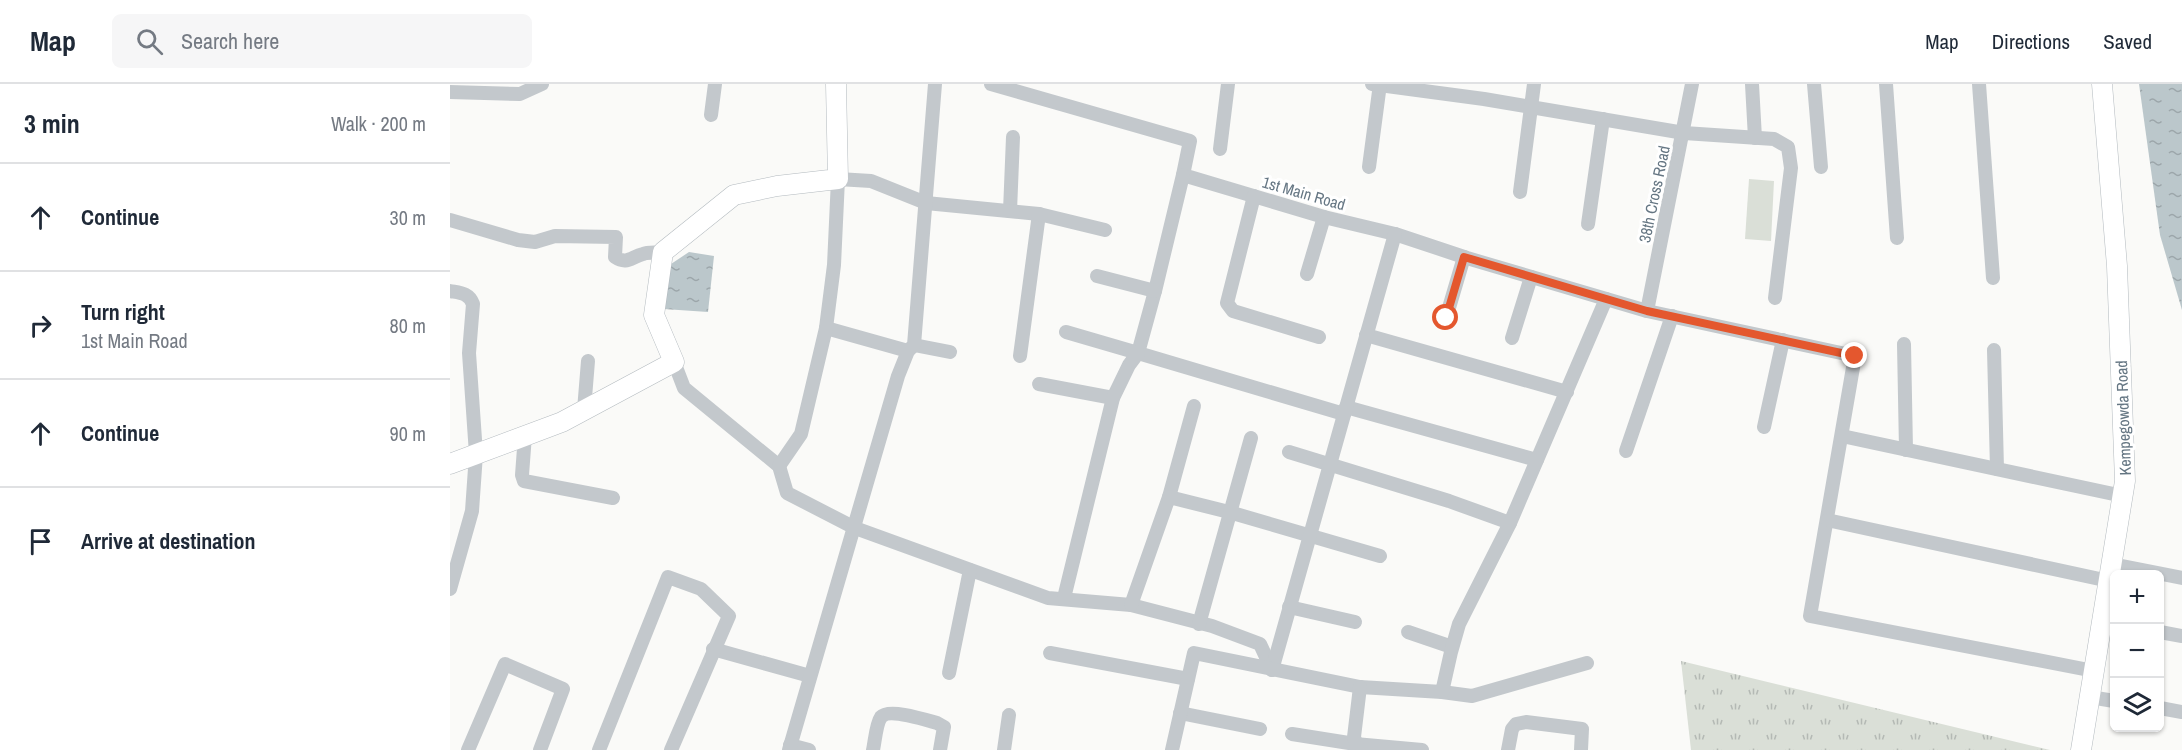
<!DOCTYPE html>
<meta charset="utf-8">
<style>
:root{--surface:#fff;--page:#f6f6f7;--text:#1f2937;--muted:#747a83;--line:#e0e1e3}
body{margin:0;font-family:"Archivo Narrow",sans-serif;background:var(--page);color:var(--text)}
.controls{position:absolute;right:18px;bottom:18px;display:grid;overflow:hidden;border-radius:9px;box-shadow:0 2px 4px #0004}
.controls button{width:54px;height:54px;display:grid;place-items:center;padding:0;border:0;border-bottom:2px solid var(--line);background:var(--surface);color:var(--text);font:30px sans-serif}
.stop{position:absolute;width:18px;height:18px;margin:-14px;border:4px solid #e4572e;border-radius:50%;background:#fff}
.stop.end{background:#e4572e;border-color:#fff;box-shadow:0 2px 6px #0008}
.list{margin:0;padding:0;list-style:none}
h2{display:flex;justify-content:space-between;align-items:center;height:78px;margin:0;padding:0 24px;font-size:26px}
h2 small{font-size:20px;font-weight:400;color:var(--muted)}
.list li{display:grid;grid-template-columns:39px 1fr auto;gap:18px;align-items:center;box-sizing:border-box;height:108px;padding:0 24px;border-top:2px solid var(--line)}
.list b{display:block;font-size:22px;white-space:nowrap}
.list p{margin:0;font-size:20px;white-space:nowrap;color:var(--muted)}
.list em{font-size:20px;font-style:normal;color:var(--muted)}
.icon{flex:none;width:33px;height:33px;fill:none;stroke:currentColor;stroke-width:2;stroke-linecap:round;stroke-linejoin:round}
.map{position:relative;flex:none;width:1732px;height:666px;overflow:hidden}
header{display:flex;align-items:center;gap:36px;box-sizing:border-box;height:84px;padding:0 30px;background:var(--surface);border-bottom:2px solid var(--line)}
header strong{font-size:28px}
nav{display:flex;gap:33px;margin-inline-start:auto;font-size:21px}
.search{width:420px;height:54px;background:var(--page);display:flex;align-items:center;gap:15px;box-sizing:border-box;padding:0 21px;border-radius:9px;color:var(--muted);font-size:22px}
main{display:flex}
aside{flex:1;background:var(--surface)}
.map>svg:first-child{display:block}
.grass{fill:url(#grass-tufts)}
.garden{fill:#dadfd7}
.water{fill:url(#water-ripples)}
.lines{fill:none;stroke-linecap:round;stroke-linejoin:round}
.secondary-casing{stroke:#b3babf;stroke-width:21}
.street{stroke:#c3c8cc;stroke-width:14}
.secondary{stroke:#fff;stroke-width:20}
.route{stroke:#e4572e;stroke-width:8}
.labels{text-anchor:middle;stroke-width:6;stroke-linejoin:round;paint-order:stroke}
.street-label{font-size:16px;fill:#657683;stroke:#fff}
</style>
<header>
<strong>Map</strong>
<div class="search"><svg class="icon" aria-label="search" viewBox="0 0 24 24"><circle cx="10" cy="10" r="6"/><path d="M15 15l6 6"/></svg>Search here</div>
<nav><a>Map</a><a>Directions</a><a>Saved</a></nav>
</header>
<main>
<aside>
<h2>3 min<small>Walk · 200 m</small></h2>
<ul class="list">
<li><svg class="icon" aria-label="ahead" viewBox="0 0 24 24"><path d="M12 20V5M6 11l6-6 6 6"/></svg><div><b>Continue</b></div><em>30 m</em></li>
<li><svg class="icon" aria-label="right" viewBox="0 0 24 24"><path d="M7 20v-9h11M14 6l5 5-5 5"/></svg><div><b>Turn right</b><p>1st Main Road</p></div><em>80 m</em></li>
<li><svg class="icon" aria-label="ahead" viewBox="0 0 24 24"><path d="M12 20V5M6 11l6-6 6 6"/></svg><div><b>Continue</b></div><em>90 m</em></li>
<li><svg class="icon" aria-label="arrive" viewBox="0 0 24 24"><path d="M6 21V4h12l-3 4 3 4H6"/></svg><div><b>Arrive at destination</b></div></li>
</ul>
</aside>
<div class="map">
<svg width="1732" height="666" viewBox="0 0 1732 666">
<defs>
<pattern id="grass-tufts" width="24" height="20" patternUnits="userSpaceOnUse" patternTransform="scale(1.5)"><rect width="24" height="20" fill="#dadfd7"/><path d="M3 7l-1-3M5 7V3M7 7l1-3M15 17l-1-3M17 17v-4M19 17l1-3" fill="none" stroke="#b4b9b4"/></pattern>
<pattern id="water-ripples" width="26" height="14" patternUnits="userSpaceOnUse" patternTransform="scale(1.5)"><rect width="26" height="14" fill="#bbc7cb"/><path d="M2 4q2-2 4 0t4 0M15 11q2-2 4 0t4 0" fill="none" stroke="#9ca6aa"/></pattern>
</defs>
<rect width="100%" height="100%" fill="#fafaf8"/>
<polygon class="grass" points="1231,577 1600,666 1241,666"/>
<polygon class="garden" points="1299,95 1324,97 1321,157 1295,155"/>
<g class="water">
<polygon points="1689,0 1732,0 1732,226 1710,151"/>
<polygon points="239,168 264,172 258,228 214,225 218,182"/>
</g>
<g class="lines">
<defs>
<g id="secondary">
<polyline points="0,380 112,338 224,278 204,231 213,168 284,111 327,102 388,95 386,0"/>
<polyline points="1631,666 1675,397 1667,182 1652,0"/>
</g>
</defs>
<use href="#secondary" class="secondary-casing"/>
<g class="street">
<polyline points="541,0 740,57 733,91 874,133 945,150 1017,174 1197,227 1405,272 1360,532 1644,587"/>
<polyline points="922,0 1034,15 1234,49 1324,55 1338,63 1341,84 1325,214"/>
<polyline points="1302,0 1305,54"/>
<polyline points="1364,0 1371,83"/>
<polyline points="1436,0 1447,154"/>
<polyline points="1529,0 1543,194"/>
<polyline points="0,8 70,10 92,0"/>
<polyline points="261,31 265,0"/>
<polyline points="770,65 778,0"/>
<polyline points="919,83 930,0"/>
<polyline points="733,91 705,207 688,269 894,330"/>
<polyline points="1070,108 1084,0"/>
<polyline points="804,112 777,219 783,227 869,253"/>
<polyline points="560,127 563,53"/>
<path d="M 0,136 L 68,156 L 85,158 L 105,152 L 166,153 L 165,173 C 177,181 181,173 193,170 C 198,168 207,169 213,168"/>
<polyline points="1138,140 1153,35"/>
<polyline points="857,190 874,133"/>
<polyline points="647,192 705,207"/>
<path d="M 0,207 C 10,209 19,209 23,220 L 19,269 L 26,370 L 22,427 L 0,505"/>
<polyline points="1197,227 1242,0"/>
<polyline points="996,234 1014,173"/>
<polyline points="376,244 458,267"/>
<polyline points="916,251 1117,308"/>
<polyline points="1062,254 1081,193"/>
<polyline points="1454,260 1456,366"/>
<polyline points="464,261 500,268"/>
<polyline points="1544,266 1547,385"/>
<polyline points="570,272 589,130"/>
<polyline points="224,278 234,304 329,382 337,409 405,444 598,514 681,521 762,542 810,560 822,586"/>
<polyline points="589,300 663,314"/>
<polyline points="896,323 1087,376"/>
<polyline points="134,326 138,277"/>
<polyline points="1314,343 1333,256"/>
<polyline points="75,351 72,391 74,397 163,414"/>
<polyline points="1392,352 1673,412"/>
<polyline points="1176,367 1222,232"/>
<polyline points="839,368 999,417 1060,439"/>
<polyline points="329,382 351,350 376,244 384,181 388,95 421,97 476,119 589,130 655,146"/>
<polyline points="719,413 744,322"/>
<polyline points="1377,436 1659,497"/>
<polyline points="1662,480 1732,494"/>
<polyline points="614,514 663,314 679,281 688,269 616,248"/>
<polyline points="681,521 719,413 779,428 930,472"/>
<polyline points="839,523 905,538"/>
<polyline points="749,540 801,354"/>
<polyline points="958,548 1002,563"/>
<polyline points="1710,548 1732,552"/>
<polyline points="263,565 360,592"/>
<polyline points="600,569 738,595"/>
<polyline points="822,586 945,150"/>
<polyline points="499,589 520,486"/>
<polyline points="992,608 1022,612 1137,579"/>
<polyline points="1640,613 1664,617"/>
<polyline points="1710,624 1732,628"/>
<polyline points="730,629 810,645"/>
<polyline points="842,650 905,660 972,666"/>
<polyline points="340,661 359,666"/>
<polyline points="18,666 55,580 113,605 90,666"/>
<polyline points="149,666 218,493 251,505 279,532 221,666"/>
<polyline points="339,666 448,292 458,267 464,261 485,0"/>
<path d="M 423,666 C 425,657 426,640 431,633 C 439,624 476,636 487,639 L 494,643 L 490,666"/>
<polyline points="554,666 559,631"/>
<polyline points="722,666 744,569 910,603 992,608 1001,568 1009,540 1060,439 1156,215"/>
<polyline points="908,666 904,653 910,603"/>
<polyline points="1058,666 1062,645 1066,640 1076,638 1132,645 1131,666"/>
</g>
<use href="#secondary" class="secondary"/>
</g>
<g class="lines">
<polyline class="route" points="996,234 1014,173 1197,227 1405,272"/>
</g>
<g class="labels">
<g class="street-label">
<text transform="translate(854 109) rotate(16)" y="6">1st Main Road</text>
<text transform="translate(1204 110) rotate(-78)" y="6">38th Cross Road</text>
<text transform="translate(1673 334) rotate(-92)" y="6">Kempegowda Road</text>
</g>
</g>
</svg>
<div class="controls">
<button>+</button>
<button>−</button>
<button><svg class="icon" aria-label="layers" viewBox="0 0 24 24"><path d="M12 4l9 5-9 5-9-5zM3 14l9 5 9-5"/></svg></button>
</div>
<div class="stop" style="left:996px;top:234px"></div>
<div class="stop end" style="left:1405px;top:272px"></div>
</div>
</main>
